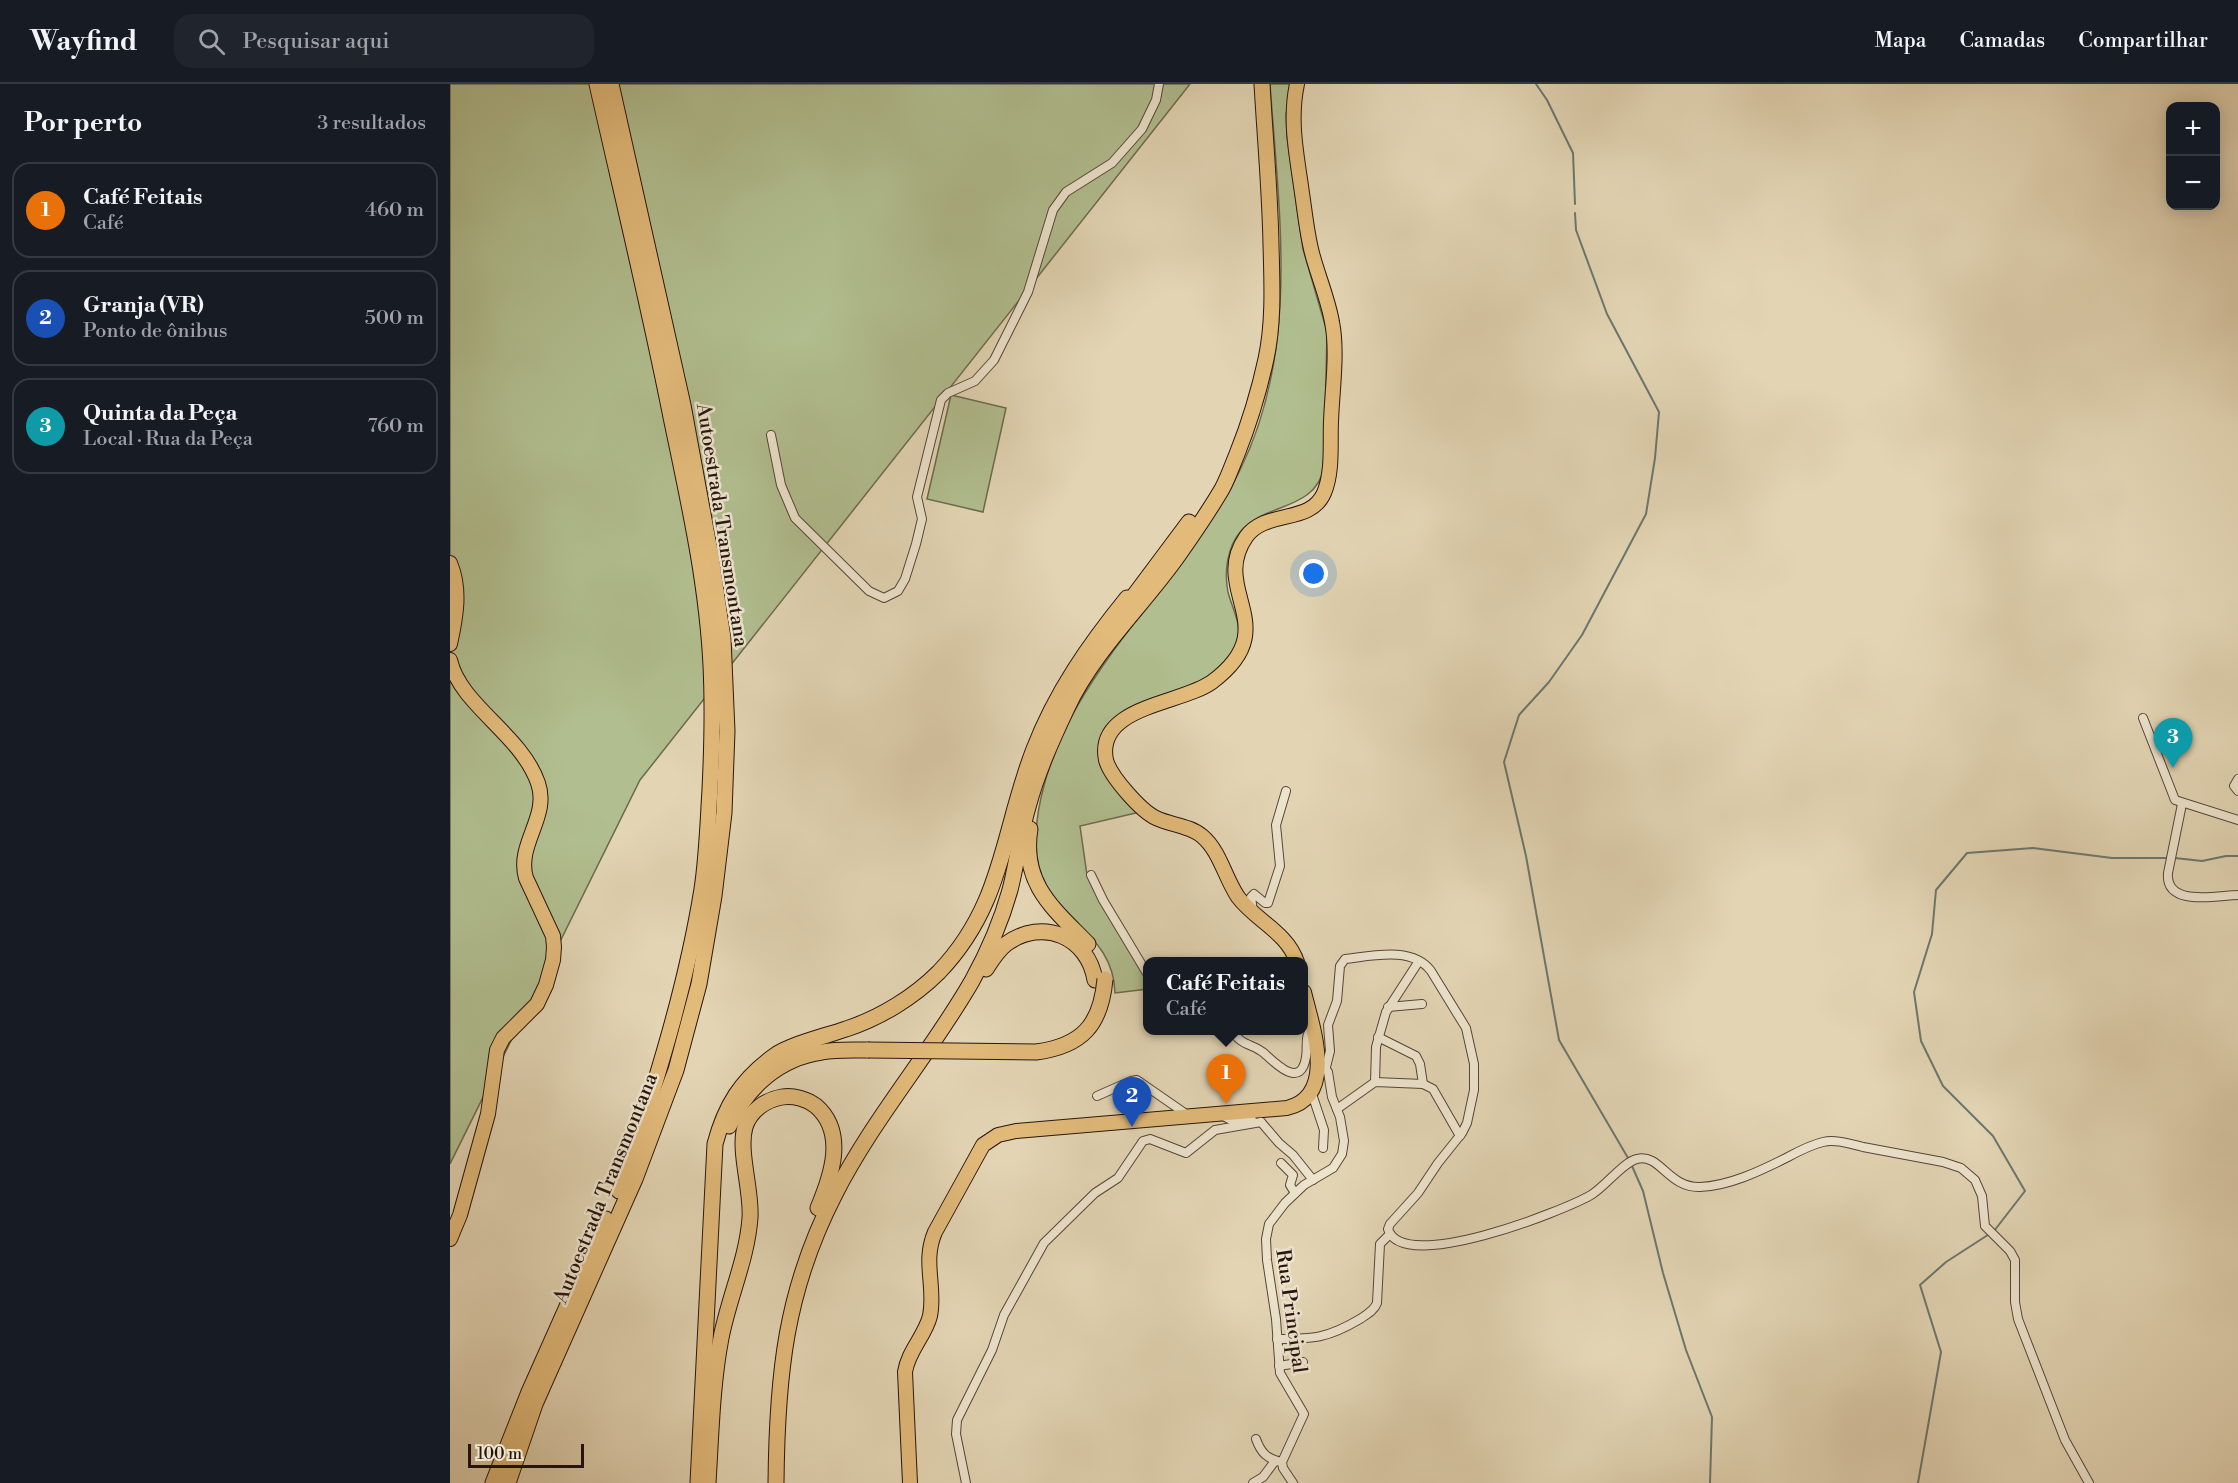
<!DOCTYPE html>
<html lang="pt">
<meta charset="utf-8">
<style>
:root{--surface:#171b24;--page:#20242c;--text:#f1f3f6;--muted:#9ea1a6;--line:#363941;--accent:#c59692}
body{margin:0;font-family:"Libre Bodoni",serif;background:var(--page);color:var(--text)}
.controls{position:absolute;right:18px;top:18px;display:grid;overflow:hidden;border-radius:12px;box-shadow:0 3px 15px #0003}
.controls button{width:54px;height:54px;display:grid;place-items:center;padding:0;border:0;border-bottom:2px solid var(--line);background:var(--surface);color:var(--text);font:30px sans-serif}
.scale{position:absolute;left:18px;bottom:15px;width:116px;box-sizing:border-box;padding-left:6px;border:3px solid #27150e;border-top:0;font-size:16px;line-height:21px;white-space:nowrap;color:#27150e;-webkit-text-stroke:4px #ede4ce;paint-order:stroke}
.you{position:absolute;left:864px;top:490px;width:21px;height:21px;margin:-15px;border:4px solid #fff;border-radius:50%;background:#1a73e8;box-shadow:0 0 0 9px #1a73e833}
.badge{display:grid;place-items:center;width:39px;height:39px;border-radius:50%;background:var(--accent);color:#fff;font-size:20px;font-weight:700}
.pin{position:absolute;translate:-50% -50px;filter:drop-shadow(0 2px 3px #0008)}
.pin::after{content:'';position:absolute;top:32px;width:21px;height:18px;background:inherit;clip-path:polygon(0 0,100% 0,50% 100%)}
.popup{position:absolute;left:693px;top:873px;width:165px;height:78px;box-sizing:border-box;display:grid;place-content:center;border-radius:12px;background:var(--surface);filter:drop-shadow(0 2px 4px #0005);font-size:20px;white-space:nowrap;color:var(--muted)}
.popup b{font-size:22px;color:var(--text)}
.popup::after{content:'';position:absolute;left:50%;top:100%;margin-left:-12px;border:12px solid transparent;border-top-color:var(--surface)}
.list{margin:0;padding:0;list-style:none}
h2{display:flex;justify-content:space-between;align-items:center;height:78px;margin:0;padding:0 24px;font-size:26px}
h2 small{font-size:20px;font-weight:400;color:var(--muted)}
.list li{display:grid;grid-template-columns:39px 1fr auto;gap:18px;align-items:center;box-sizing:border-box;height:96px;margin:0 12px 12px;padding:0 12px;border:2px solid var(--line);border-radius:18px}
.list b{display:block;font-size:22px;white-space:nowrap}
.list p{margin:0;font-size:20px;white-space:nowrap;color:var(--muted)}
.list em{font-size:20px;font-style:normal;color:var(--muted)}
.icon{flex:none;width:33px;height:33px;fill:none;stroke:currentColor;stroke-width:2;stroke-linecap:round;stroke-linejoin:round}
.map{position:relative;flex:none;width:1788px;height:1399px;overflow:hidden}
header{display:flex;align-items:center;gap:36px;box-sizing:border-box;height:84px;padding:0 30px;background:var(--surface);border-bottom:2px solid var(--line)}
header strong{font-size:28px}
nav{display:flex;gap:33px;margin-inline-start:auto;font-size:21px}
.search{width:420px;height:54px;background:var(--page);display:flex;align-items:center;gap:15px;box-sizing:border-box;padding:0 21px;border-radius:18px;color:var(--muted);font-size:22px}
main{display:flex}
aside{flex:1;background:var(--surface)}
.map>svg:first-child{display:block}
.green{fill:#b1be8f;stroke:#6c6a4e;stroke-width:1.5}
.lines{fill:none;stroke-linecap:round;stroke-linejoin:round}
.stream{stroke:#6a7770;stroke-width:2}
.street-casing{stroke:#564538;stroke-width:10}
.primary-casing{stroke:#27150e;stroke-width:16}
.highway-casing{stroke:#27150e;stroke-width:17}
.street{stroke:#ede4ce;stroke-width:8}
.primary{stroke:#e2ba7a;stroke-width:14}
.highway{stroke:#e2ba7a;stroke-width:15}
.highway-bridge-casing{stroke:#27150e;stroke-width:17;stroke-linecap:butt}
.highway-bridge{stroke:#e2ba7a;stroke-width:15}
.labels{text-anchor:middle;stroke-width:5;stroke-linejoin:round;paint-order:stroke}
.street-label{font-size:20px;fill:#27150e;stroke:#ede4ce}
</style>
<header>
<strong>Wayfind</strong>
<div class="search"><svg class="icon" aria-label="search" viewBox="0 0 24 24"><circle cx="10" cy="10" r="6"/><path d="M15 15l6 6"/></svg>Pesquisar aqui</div>
<nav><a>Mapa</a><a>Camadas</a><a>Compartilhar</a></nav>
</header>
<main>
<aside>
<h2>Por perto<small>3 resultados</small></h2>
<ul class="list">
<li><span class="badge" style="background:#e8710a">1</span><div><b>Café Feitais</b><p>Café</p></div><em>460 m</em></li>
<li><span class="badge" style="background:#1a4fb4">2</span><div><b>Granja (VR)</b><p>Ponto de ônibus</p></div><em>500 m</em></li>
<li><span class="badge" style="background:#0f9aa8">3</span><div><b>Quinta da Peça</b><p>Local · Rua da Peça</p></div><em>760 m</em></li>
</ul>
</aside>
<div class="map">
<svg width="1788" height="1399" viewBox="0 0 1788 1399">
<rect width="100%" height="100%" fill="#e3d5b4"/>
<filter id="stains"><feTurbulence type="fractalNoise" baseFrequency=".00333" numOctaves="4"/><feColorMatrix values="0 0 0 0 .2 0 0 0 0 .09 0 0 0 0 .02 0 0 0 .5 -.17"/></filter>
<radialGradient id="worn" r=".72"><stop offset=".6" stop-color="#630" stop-opacity="0"/><stop offset="1" stop-color="#630" stop-opacity=".3"/></radialGradient>
<g class="green">
<polygon points="0,0 740,0 190,696 0,1080"/>
<path d="M 820,0 L 843,0 L 836,30 L 837,53 L 853,165 L 877,248 L 874,383 C 866,427 814,419 791,447 C 777,463 774,488 778,508 C 782,525 794,543 786,561 C 780,573 768,589 756,596 C 734,609 706,612 684,624 C 675,629 668,640 661,647 C 652,656 645,664 650,678 C 655,691 680,716 690,728 L 630,742 L 637,791 L 698,898 L 698,905 L 665,909 C 664,877 648,858 625,838 C 619,832 612,827 607,820 C 591,798 583,772 586,745 C 600,600 729,509 790,386 C 850,265 829,129 820,0 Z"/>
<polygon points="501,311 556,324 533,428 477,415"/>
</g>
<g class="lines">
<g class="stream">
<polyline points="1086,0 1097,16 1123,69 1125,120"/>
<polyline points="1125,129 1126,146 1157,230 1209,328 1205,374 1196,430 1132,551 1099,598 1069,631 1054,678 1076,772 1109,956 1178,1074"/>
<polyline points="1725,774 1752,777 1776,772 1788,772"/>
<polyline points="1182,1082 1193,1107 1213,1189 1236,1266 1262,1333 1260,1399"/>
<polyline points="1468,1399 1491,1268 1470,1201 1496,1178 1544,1147 1575,1107 1543,1052 1493,1002 1471,957 1464,908 1482,850 1486,806 1517,769 1583,764 1662,774 1719,774"/>
</g>
<defs>
<g id="street">
<polyline points="321,351 331,401 345,434 419,507 434,514 448,507 455,495 466,460 472,435 467,413 491,316 498,309 525,297 544,276 578,208 603,126 616,108 662,79 692,45 706,16 709,0"/>
<polyline points="1693,634 1725,716 1788,736"/>
<polyline points="1788,695 1784,702 1788,707"/>
<path d="M 1732,720 L 1718,789 C 1715,824 1769,811 1788,811"/>
<polyline points="641,791 653,816 698,891"/>
<polyline points="803,827 801,813 804,810 815,819 818,819 830,782 826,741 836,707"/>
<polyline points="938,923 972,920"/>
<path d="M 782,946 C 791,963 803,959 815,970 C 827,981 851,1005 856,973 C 858,960 854,953 862,942"/>
<polyline points="928,953 966,972 970,980 973,1000"/>
<path d="M 876,983 L 880,967 L 878,941 L 887,917 L 890,882 L 895,875 C 922,872 962,862 981,887 L 1016,944 L 1024,980 L 1024,1006 L 1017,1039 L 1012,1049 L 988,1079 L 968,1109 L 940,1140 L 938,1145 C 952,1191 1113,1127 1141,1111 C 1156,1102 1173,1078 1187,1075 C 1210,1069 1218,1104 1250,1103 C 1279,1102 1310,1087 1336,1074 C 1347,1068 1360,1061 1373,1058 C 1386,1055 1400,1060 1413,1063 C 1440,1068 1467,1073 1493,1078 L 1511,1084 L 1525,1096 L 1532,1112 L 1535,1142 L 1560,1167 L 1565,1176 L 1565,1218 L 1568,1235 L 1615,1356 L 1639,1399"/>
<polyline points="925,998 926,963 936,928 969,877"/>
<polyline points="861,1007 874,1046 873,1064"/>
<polyline points="647,1012 681,997 687,996 739,1032"/>
<polyline points="887,1025 925,998 973,1000 983,1005 1010,1052"/>
<polyline points="771,1031 783,1037 802,1036"/>
<polyline points="811,1038 829,1059 843,1071 863,1096"/>
<polyline points="831,1079 843,1091 840,1101 845,1109"/>
<path d="M 827,1255 C 864,1255 878,1254 910,1235 C 917,1230 924,1227 927,1219 L 930,1160 L 940,1150"/>
<polyline points="829,1282 853,1278"/>
<path d="M 806,1355 C 811,1369 817,1375 832,1378"/>
<polyline points="516,1399 506,1350 507,1336 542,1266 554,1231 594,1159 645,1109 668,1094 693,1057 700,1055 736,1069 765,1046 811,1038"/>
<polyline points="803,1399 813,1393 825,1377"/>
<polyline points="843,1399 833,1384 832,1378 854,1330 830,1289 826,1235 817,1176 816,1155 819,1140 835,1119 854,1101 883,1084 892,1070 894,1057 890,1033 882,1013 878,988 873,981"/>
</g>
<g id="primary">
<path d="M 0,479 C 11,505 6,533 0,560"/>
<path d="M 0,576 C 10,621 71,650 88,699 C 100,733 66,760 76,794 L 103,852 L 104,863 L 103,876 L 96,901 L 87,920 L 53,954 L 47,966 L 38,1030 L 10,1131 L 0,1155"/>
<path d="M 847,878 C 837,848 806,837 788,813 C 775,794 770,767 752,752 C 739,741 720,741 706,734 C 691,727 660,692 656,676 C 645,622 732,620 762,598 C 836,543 759,507 796,453 C 816,425 860,441 874,409 C 883,388 880,360 881,338 C 882,307 888,268 882,238 C 878,215 868,192 862,169 C 857,150 855,129 852,109 C 847,72 839,37 847,0"/>
<path d="M 460,1399 L 455,1288 C 458,1267 475,1252 480,1232 C 486,1202 472,1178 485,1148 L 533,1061 L 548,1051 L 566,1047 L 837,1024 C 888,1012 862,942 854,908"/>
</g>
<g id="highway">
<path d="M 147,0 C 172,111 199,222 221,333 C 238,415 257,498 261,582 C 263,623 262,664 260,705 C 258,738 257,772 252,805 C 236,904 206,997 176,1092 L 169,1107"/>
<polyline points="674,525 739,438"/>
<path d="M 580,745 C 571,800 604,825 638,860"/>
<path d="M 536,885 C 541,877 548,866 556,860 C 593,833 638,853 645,896"/>
<path d="M 279,1042 C 297,1003 329,974 372,968 C 387,965 403,966 418,966"/>
<polyline points="43,1399 79,1308 156,1135"/>
<polyline points="58,1399 85,1320 185,1095 226,986 249,900 264,812 274,729 277,647 273,554 261,473 233,321 161,0"/>
<path d="M 248,1399 L 265,1060 C 275,1022 291,996 324,972 C 341,960 376,952 396,945 C 430,934 464,913 489,888 C 554,820 552,747 584,665 C 606,608 639,561 677,514"/>
<path d="M 258,1399 C 261,1351 262,1301 271,1254 C 279,1213 297,1175 300,1134 C 302,1107 288,1067 295,1043 C 300,1027 315,1016 332,1013 C 343,1011 357,1015 366,1022 C 397,1049 381,1093 368,1124"/>
<path d="M 326,1399 C 327,1292 335,1207 385,1110 C 423,1035 480,970 522,897 C 538,868 551,838 560,806 C 567,779 570,750 578,723 C 587,689 602,656 617,624 C 644,566 694,521 730,469 C 744,449 759,427 772,405 C 778,394 782,382 787,370 C 799,340 809,307 816,275 C 824,238 822,198 821,161 C 820,107 815,53 812,0"/>
</g>
</defs>
<use href="#street" class="street-casing"/>
<use href="#primary" class="primary-casing"/>
<use href="#highway" class="highway-casing"/>
<use href="#street" class="street"/>
<use href="#primary" class="primary"/>
<use href="#highway" class="highway"/>
<defs>
<path id="highway-bridge" d="M 418,966 L 586,968 C 632,962 651,941 655,895"/>
</defs>
<use href="#highway-bridge" class="highway-bridge-casing"/>
<use href="#highway-bridge" class="highway-bridge"/>
</g>
<g class="labels">
<g class="street-label">
<text transform="translate(273 441) rotate(81)" y="7">Autoestrada Transmontana</text>
<text transform="translate(155 1104) rotate(-68)" y="7">Autoestrada Transmontana</text>
<text transform="translate(842 1227) rotate(82)" y="7">Rua Principal</text>
</g>
</g>
<rect width="100%" height="100%" filter="url(#stains)"/>
<rect width="100%" height="100%" fill="url(#worn)"/>
</svg>
<div class="controls">
<button>+</button>
<button>−</button>
</div>
<div class="scale">100 m</div>
<div class="you"></div>
<div class="pin badge" style="left:776px;top:1020px;background:#e8710a">1</div>
<div class="popup"><b>Café Feitais</b>Café</div>
<div class="pin badge" style="left:682px;top:1043px;background:#1a4fb4">2</div>
<div class="pin badge" style="left:1723px;top:684px;background:#0f9aa8">3</div>
</div>
</main>
